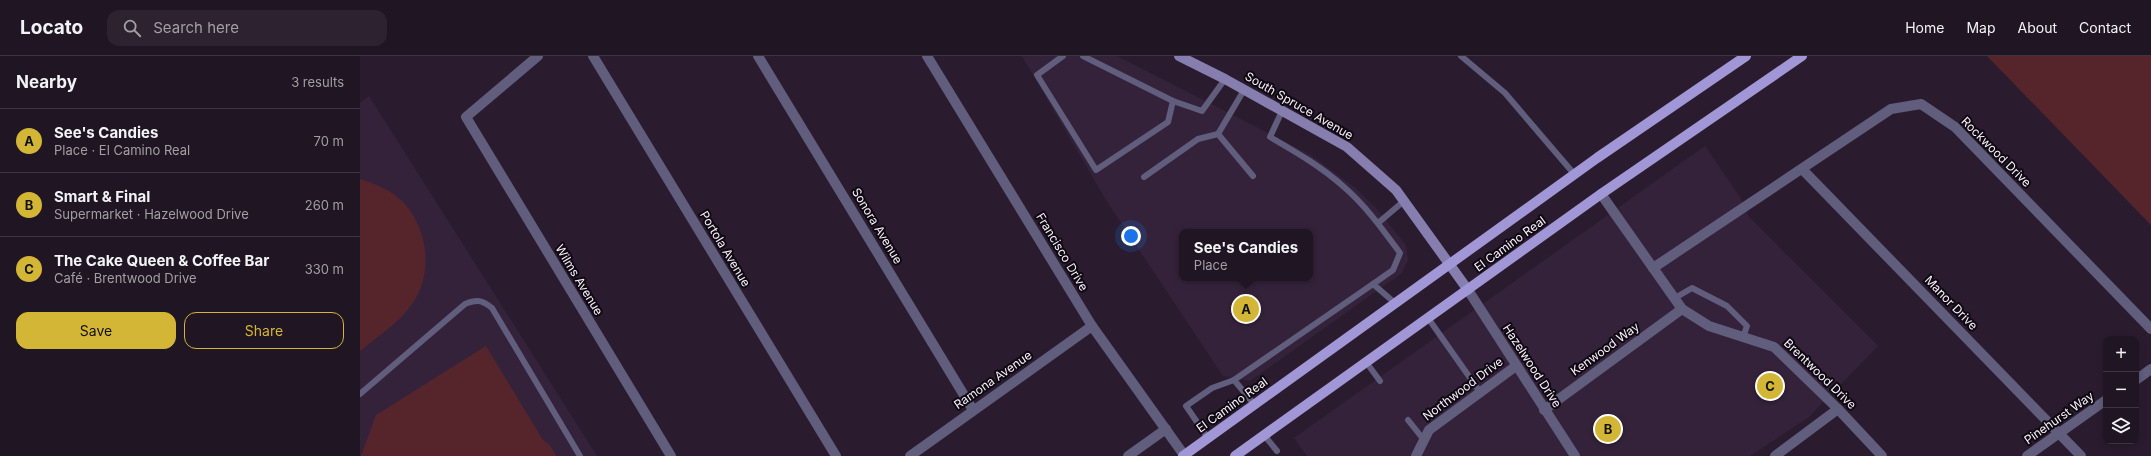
<!DOCTYPE html>
<meta charset="utf-8">
<style>
:root{--surface:#201522;--page:#2d222f;--text:#f1f3f6;--muted:#a29fa5;--line:#3d3440;--accent:#d3b635}
body{margin:0;font-family:Inter,sans-serif;background:var(--page);color:var(--text)}
.controls{position:absolute;right:12px;bottom:12px;display:grid;overflow:hidden;border-radius:8px;box-shadow:0 2px 6px #0003}
.controls button{width:36px;height:36px;display:grid;place-items:center;padding:0;border:0;border-bottom:1px solid var(--line);background:var(--surface);color:var(--text);font:20px sans-serif}
.you{position:absolute;left:771px;top:180px;width:14px;height:14px;margin:-10px;border:3px solid #fff;border-radius:50%;background:#1a73e8;box-shadow:0 0 0 6px #1a73e833}
.badge{display:grid;place-items:center;width:26px;height:26px;border-radius:50%;background:var(--accent);color:#111;font-size:13px;font-weight:700}
.pin{position:absolute;translate:-50% -50%;border:2px solid #fff;box-shadow:0 1px 4px #0006}
.popup{position:absolute;left:819px;top:173px;width:134px;height:52px;box-sizing:border-box;display:grid;place-content:center;border-radius:8px;background:var(--surface);filter:drop-shadow(0 1px 3px #0005);font-size:13px;white-space:nowrap;color:var(--muted)}
.popup b{font-size:15px;color:var(--text)}
.popup::after{content:'';position:absolute;left:50%;top:100%;margin-left:-8px;border:8px solid transparent;border-top-color:var(--surface)}
.list{margin:0;padding:0;list-style:none}
h2{display:flex;justify-content:space-between;align-items:center;height:52px;margin:0;padding:0 16px;font-size:17px}
h2 small{font-size:13px;font-weight:400;color:var(--muted)}
.list li{display:grid;grid-template-columns:26px 1fr auto;gap:12px;align-items:center;box-sizing:border-box;height:64px;padding:0 16px;border-top:1px solid var(--line)}
.list b{display:block;font-size:15px;white-space:nowrap}
.list p{margin:0;font-size:13px;white-space:nowrap;color:var(--muted)}
.list em{font-size:13px;font-style:normal;color:var(--muted)}
.actions{display:flex;gap:8px;padding:12px 16px}
.actions a{flex:1;padding:9px 0;border:1px solid var(--accent);border-radius:12px;text-align:center;font-size:14px;color:var(--accent)}
.actions .main{background:var(--accent);color:#111}
.icon{flex:none;width:22px;height:22px;fill:none;stroke:currentColor;stroke-width:2;stroke-linecap:round;stroke-linejoin:round}
.map{position:relative;flex:none;width:1791px;height:400px;overflow:hidden}
header{display:flex;align-items:center;gap:24px;box-sizing:border-box;height:56px;padding:0 20px;background:var(--surface);border-bottom:1px solid var(--line)}
header strong{font-size:19px}
nav{display:flex;gap:22px;margin-inline-start:auto;font-size:14px}
.search{width:280px;height:36px;background:var(--page);display:flex;align-items:center;gap:10px;box-sizing:border-box;padding:0 14px;border-radius:12px;color:var(--muted);font-size:15px}
main{display:flex}
aside{flex:1;background:var(--surface)}
.map>svg:first-child{display:block}
.built{fill:#34223a;fill-rule:evenodd}
.green{fill:#56252c}
.lines{fill:none;stroke-linecap:round;stroke-linejoin:round}
.lane{stroke:#615d7c;stroke-width:6}
.street{stroke:#615d7c;stroke-width:10}
.secondary{stroke:#857eaf;stroke-width:10}
.primary{stroke:#a197d7;stroke-width:10}
.labels{text-anchor:middle;stroke-width:4;stroke-linejoin:round;paint-order:stroke}
.street-label{font-size:12px;fill:#faf0fd;stroke:#0f0911}
</style>
<header>
<strong>Locato</strong>
<div class="search"><svg class="icon" aria-label="search" viewBox="0 0 24 24"><circle cx="10" cy="10" r="6"/><path d="M15 15l6 6"/></svg>Search here</div>
<nav><a>Home</a><a>Map</a><a>About</a><a>Contact</a></nav>
</header>
<main>
<aside>
<h2>Nearby<small>3 results</small></h2>
<ul class="list">
<li><span class="badge">A</span><div><b>See's Candies</b><p>Place · El Camino Real</p></div><em>70 m</em></li>
<li><span class="badge">B</span><div><b>Smart &amp; Final</b><p>Supermarket · Hazelwood Drive</p></div><em>260 m</em></li>
<li><span class="badge">C</span><div><b>The Cake Queen &amp; Coffee Bar</b><p>Café · Brentwood Drive</p></div><em>330 m</em></li>
</ul>
<div class="actions"><a class="main">Save</a><a>Share</a></div>
</aside>
<div class="map">
<svg width="1791" height="400" viewBox="0 0 1791 400">
<rect width="100%" height="100%" fill="#2a1c2e"/>
<g class="built">
<path d="M 662,0 L 757,0 L 951,99 L 994,131 L 1016,152 L 1046,189 L 1048,204 L 1042,217 L 890,325 L 863,320 L 746,144 ZM 822,176 L 950,176 L 950,222 L 822,222 Z"/>
<polygon points="9,40 237,400 0,400 0,47"/>
<polygon points="1345,90 1380,141 1389,161 1518,290 1449,361 1390,400 947,400 934,382"/>
</g>
<g class="green">
<polygon points="1627,0 1791,0 1791,169"/>
<path d="M 0,123 C 16,128 31,134 43,146 C 68,173 74,217 52,248 C 39,267 18,280 0,295 Z"/>
<polygon points="126,290 183,384 189,388 196,400 1,400 16,359"/>
</g>
<g class="lines">
<g class="lane">
<polyline points="703,0 677,19 736,114 808,66 813,45"/>
<polyline points="723,0 813,45 842,55 865,23"/>
<polyline points="1101,0 1145,37 1215,119"/>
<polyline points="884,34 858,78 893,120"/>
<path d="M 922,55 L 910,81 C 936,96 962,111 984,131 C 1006,150 1023,174 1040,197 L 1033,214 L 1013,228"/>
<polyline points="784,121 838,83 858,78"/>
<polyline points="1018,167 1044,145"/>
<polyline points="1315,242 1332,232 1367,250 1387,270 1383,281"/>
<polyline points="1068,262 1120,336"/>
<polyline points="1006,306 1020,325"/>
<path d="M 0,338 L 105,248 C 117,243 122,244 132,252 L 220,400"/>
<polyline points="894,348 874,324 1013,228 1035,247"/>
<polyline points="1048,364 1064,384"/>
<polyline points="904,379 917,395"/>
<polyline points="848,382 826,350 852,332 874,324"/>
</g>
<g class="street">
<polyline points="178,0 106,61 311,400"/>
<polyline points="233,0 476,400"/>
<polyline points="398,0 613,354"/>
<polyline points="567,0 732,270 824,399"/>
<polyline points="1442,113 1721,400"/>
<polyline points="1241,138 1322,253 1349,270 1414,291 1478,353 1522,400"/>
<polyline points="1293,212 1531,53 1561,48 1595,71 1791,273"/>
<polyline points="1108,234 1215,400"/>
<polyline points="1776,324 1791,313"/>
<polyline points="1184,354 1322,253"/>
<polyline points="550,400 732,270"/>
<polyline points="768,400 806,373"/>
<polyline points="1056,400 1069,374 1156,310"/>
<polyline points="1415,400 1478,353"/>
<polyline points="1667,400 1746,344"/>
</g>
<polyline class="secondary" points="819,0 865,23 987,91 1036,134 1108,234"/>
<g class="primary">
<polyline points="823,400 1237,102 1386,0"/>
<polyline points="875,400 1241,138 1442,0"/>
</g>
</g>
<g class="labels">
<g class="street-label">
<text transform="translate(939 50) rotate(30)" y="4">South Spruce Avenue</text>
<text transform="translate(1636 96) rotate(45)" y="4">Rockwood Drive</text>
<text transform="translate(517 170) rotate(59)" y="4">Sonora Avenue</text>
<text transform="translate(1150 188) rotate(-36)" y="4">El Camino Real</text>
<text transform="translate(365 193) rotate(59)" y="4">Portola Avenue</text>
<text transform="translate(702 196) rotate(59)" y="4">Francisco Drive</text>
<text transform="translate(219 224) rotate(59)" y="4">Wilms Avenue</text>
<text transform="translate(1591 247) rotate(46)" y="4">Manor Drive</text>
<text transform="translate(1245 293) rotate(-36)" y="4">Kenwood Way</text>
<text transform="translate(1172 310) rotate(57)" y="4">Hazelwood Drive</text>
<text transform="translate(1460 318) rotate(44)" y="4">Brentwood Drive</text>
<text transform="translate(633 324) rotate(-35)" y="4">Ramona Avenue</text>
<text transform="translate(1103 333) rotate(-37)" y="4">Northwood Drive</text>
<text transform="translate(872 349) rotate(-36)" y="4">El Camino Real</text>
<text transform="translate(1699 362) rotate(-35)" y="4">Pinehurst Way</text>
</g>
</g>
</svg>
<div class="controls">
<button>+</button>
<button>−</button>
<button><svg class="icon" aria-label="layers" viewBox="0 0 24 24"><path d="M12 4l9 5-9 5-9-5zM3 14l9 5 9-5"/></svg></button>
</div>
<div class="you"></div>
<div class="pin badge" style="left:886px;top:253px">A</div>
<div class="popup"><b>See's Candies</b>Place</div>
<div class="pin badge" style="left:1248px;top:373px">B</div>
<div class="pin badge" style="left:1410px;top:330px">C</div>
</div>
</main>
